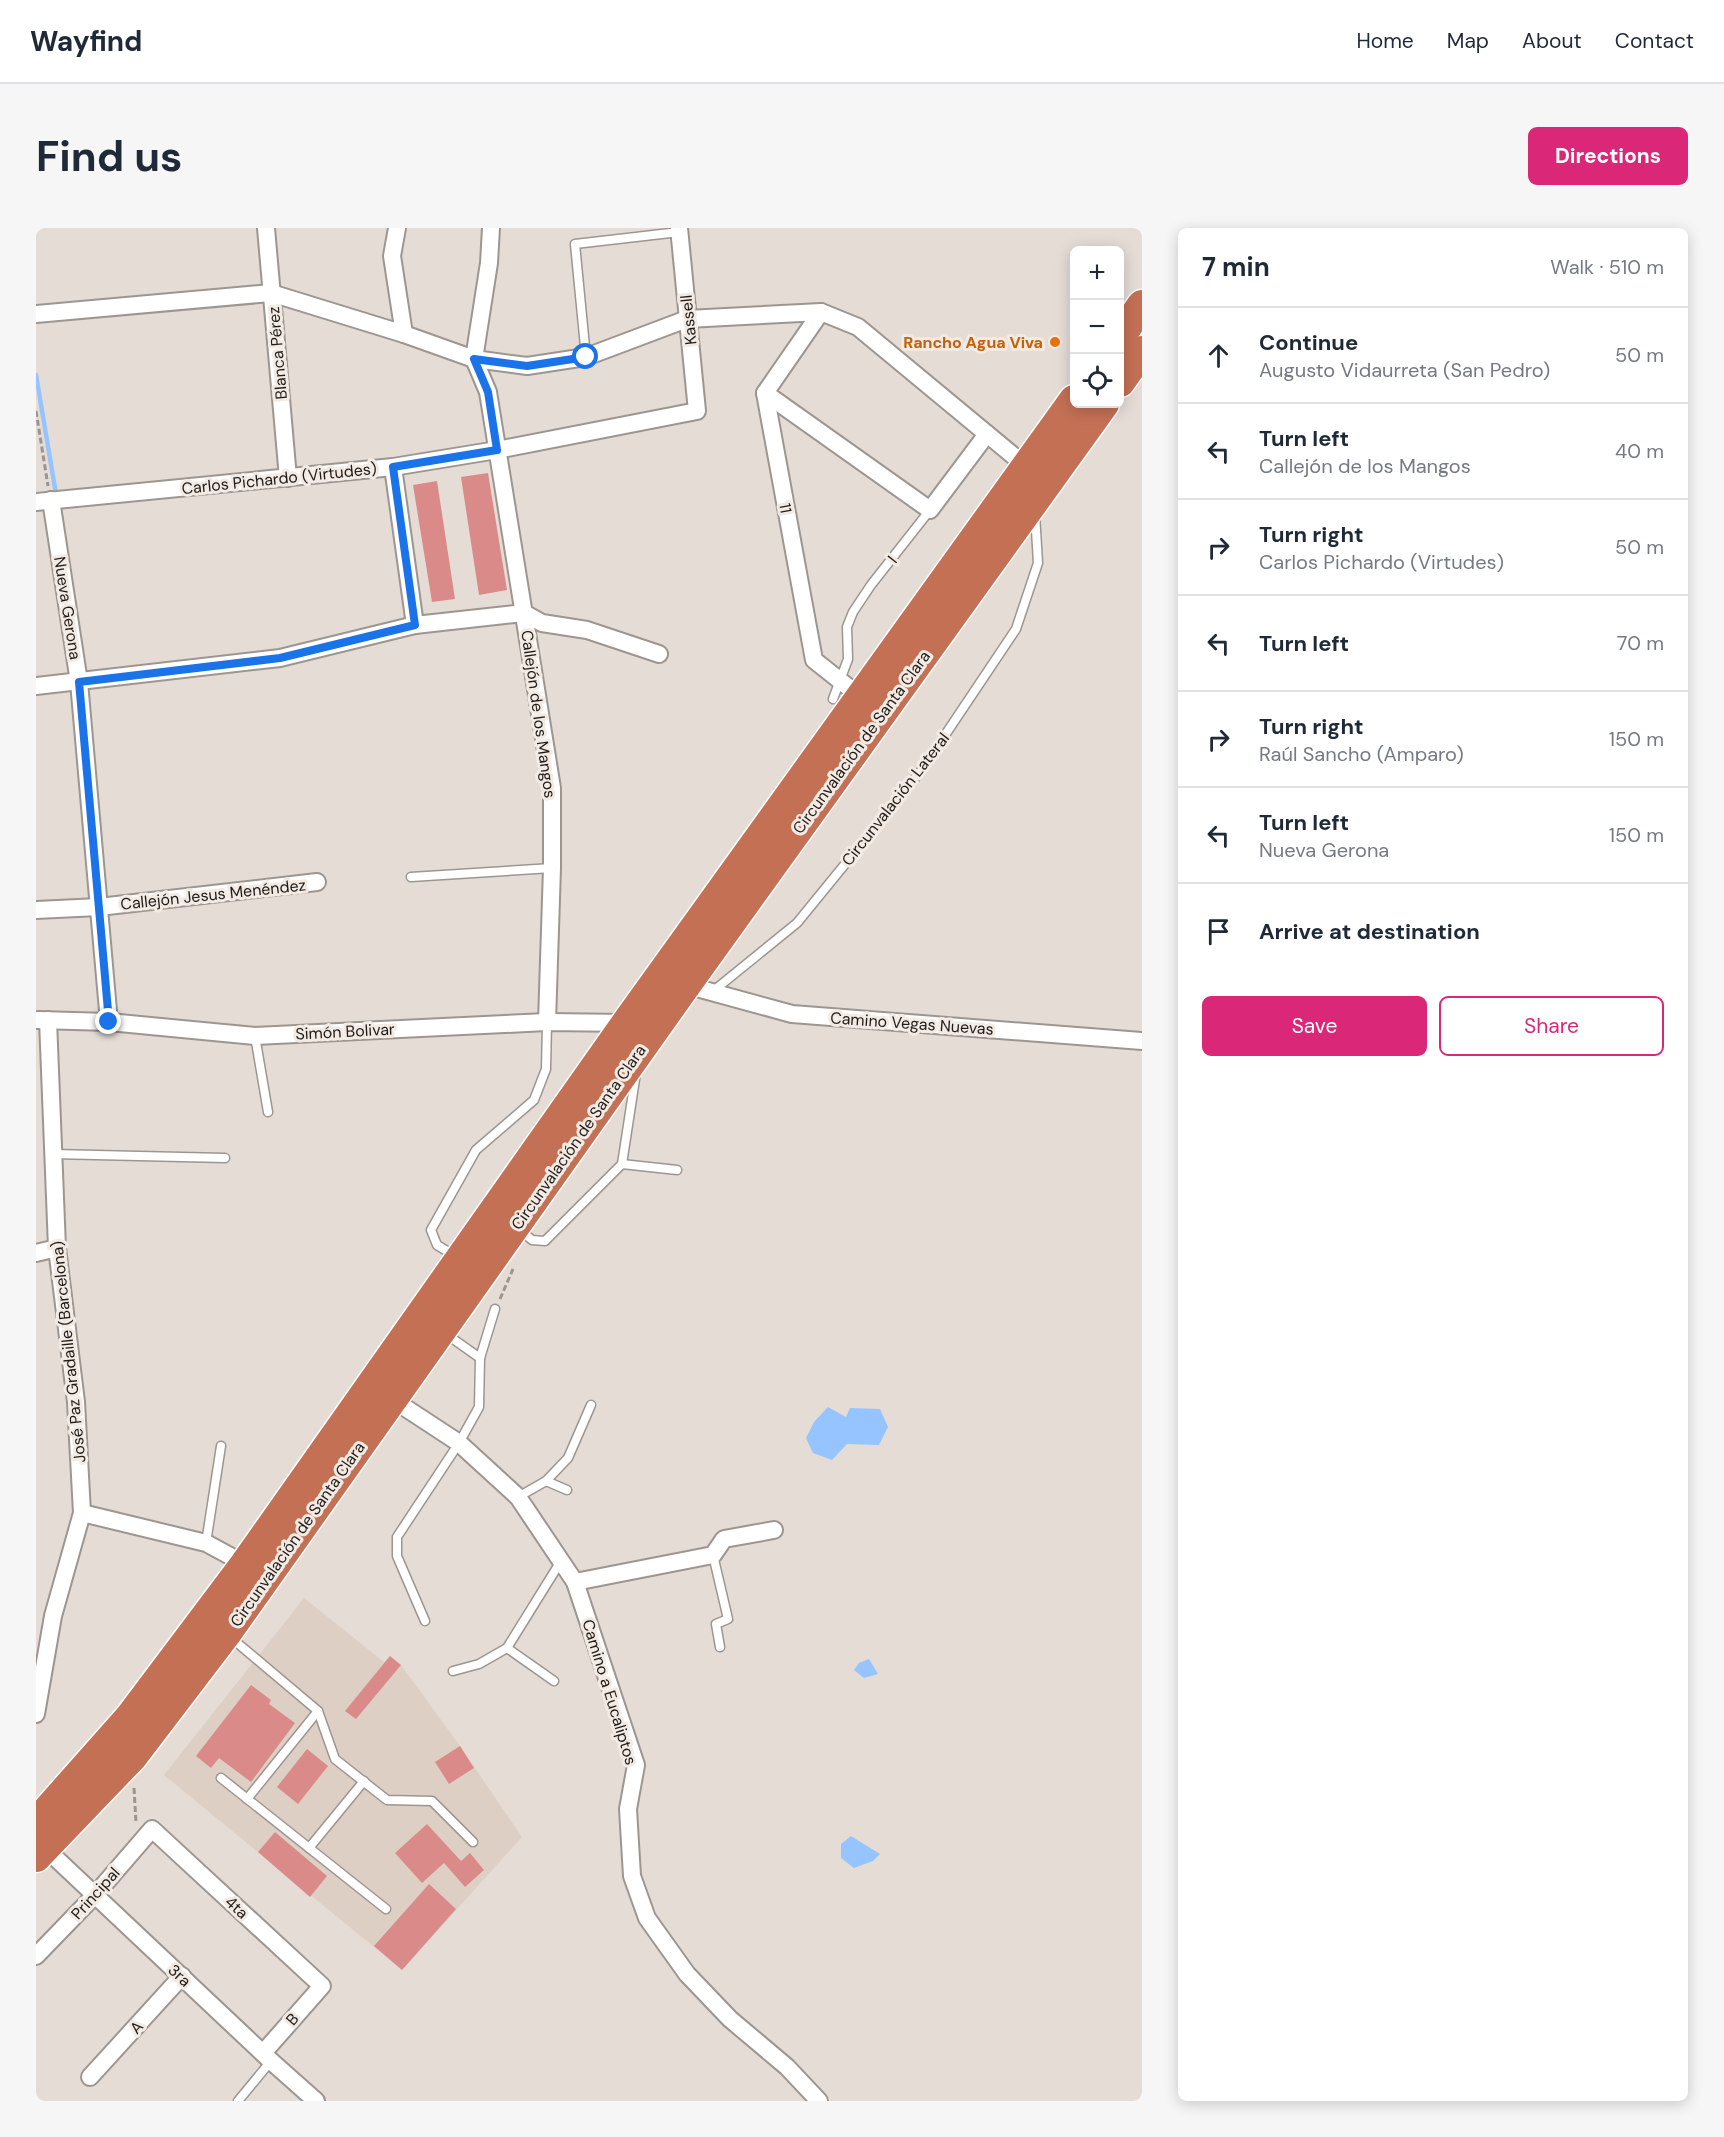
<!DOCTYPE html>
<meta charset="utf-8">
<style>
:root{--surface:#fff;--page:#f6f6f7;--text:#1f2937;--muted:#747a83;--line:#e0e1e3;--accent:#db2777}
body{margin:0;font-family:"DM Sans",sans-serif;background:var(--page);color:var(--text)}
.controls{position:absolute;right:18px;top:18px;display:grid;overflow:hidden;border-radius:9px;box-shadow:0 3px 15px #0003}
.controls button{width:54px;height:54px;display:grid;place-items:center;padding:0;border:0;border-bottom:2px solid var(--line);background:var(--surface);color:var(--text);font:30px sans-serif}
.stop{position:absolute;width:18px;height:18px;margin:-14px;border:4px solid #1a73e8;border-radius:50%;background:#fff}
.stop.end{background:#1a73e8;border-color:#fff;box-shadow:0 2px 6px #0008}
.list{margin:0;padding:0;list-style:none}
h2{display:flex;justify-content:space-between;align-items:center;height:78px;margin:0;padding:0 24px;font-size:26px}
h2 small{font-size:20px;font-weight:400;color:var(--muted)}
.list li{display:grid;grid-template-columns:39px 1fr auto;gap:18px;align-items:center;box-sizing:border-box;height:96px;padding:0 24px;border-top:2px solid var(--line)}
.list b{display:block;font-size:22px;white-space:nowrap}
.list p{margin:0;font-size:20px;white-space:nowrap;color:var(--muted)}
.list em{font-size:20px;font-style:normal;color:var(--muted)}
.actions{display:flex;gap:12px;padding:18px 24px}
.actions a{flex:1;padding:14px 0;border:2px solid var(--accent);border-radius:9px;text-align:center;font-size:21px;color:var(--accent)}
.actions .main{background:var(--accent);color:#fff}
.icon{flex:none;width:33px;height:33px;fill:none;stroke:currentColor;stroke-width:2;stroke-linecap:round;stroke-linejoin:round}
.map{position:relative;flex:none;width:1106px;height:1873px;overflow:hidden;border-radius:9px}
header{display:flex;align-items:center;gap:36px;box-sizing:border-box;height:84px;padding:0 30px;background:var(--surface);border-bottom:2px solid var(--line)}
header strong{font-size:28px}
nav{display:flex;gap:33px;margin-inline-start:auto;font-size:21px}
.intro{display:flex;align-items:center;justify-content:space-between;box-sizing:border-box;height:144px;padding:0 36px}
h1{margin:0;font-size:42px}
.button{padding:15px 27px;border-radius:9px;background:var(--accent);color:#fff;font-size:21px;font-weight:700}
main{display:flex;gap:36px;padding:0 36px}
aside{flex:1;background:var(--surface);border-radius:9px;box-shadow:0 3px 15px #0003}
.map>svg:first-child{display:block}
.built{fill:#decfc4}
.water{fill:#96c4fe}
.lines{fill:none;stroke-linecap:round;stroke-linejoin:round}
.stream{stroke:#96c4fe;stroke-width:4.5}
.building{fill:#da8b89}
.lane-casing{stroke:#9d9690;stroke-width:11}
.street-casing{stroke:#9d9690;stroke-width:20}
.highway-casing{stroke:#fff;stroke-width:33}
.path{stroke:#9b948f;stroke-width:3;stroke-dasharray:6 3;stroke-linecap:butt}
.lane{stroke:#fff;stroke-width:8}
.street{stroke:#fff;stroke-width:16}
.highway{stroke:#c47055;stroke-width:30}
.route{stroke:#1a73e8;stroke-width:8}
.food-dot{fill:#e8710a;stroke:#f2eae3;stroke-width:2}
.labels{text-anchor:middle;stroke-width:6;stroke-linejoin:round;paint-order:stroke}
.street-label{font-size:16px;fill:#1e1b19;stroke:#f2eae3}
.food-label{font-size:16px;font-weight:bold;fill:#c56008;stroke:#f2eae3;text-anchor:end}
</style>
<header>
<strong>Wayfind</strong>
<nav><a>Home</a><a>Map</a><a>About</a><a>Contact</a></nav>
</header>
<div class="intro"><h1>Find us</h1><a class="button">Directions</a></div>
<main>
<div class="map">
<svg width="1106" height="1873" viewBox="0 0 1106 1873">
<rect width="100%" height="100%" fill="#e5dcd6"/>
<polygon class="built" points="268,1370 348,1434 354,1428 365,1437 424,1518 486,1609 366,1742 128,1547"/>
<g class="water">
<polygon points="792,1179 810,1189 814,1180 844,1181 852,1199 843,1217 811,1216 796,1232 777,1225 770,1210 778,1194"/>
<polygon points="833,1431 842,1446 828,1450 818,1442 823,1435"/>
<polygon points="815,1608 844,1626 837,1633 818,1640 805,1630 805,1616"/>
</g>
<g class="lines">
<polyline class="stream" points="0,147 20,266"/>
</g>
<g class="building">
<polygon points="452,245 471,362 443,367 425,249"/>
<polygon points="401,253 419,371 396,374 377,257"/>
<polygon points="354,1428 365,1437 320,1491 309,1483"/>
<polygon points="215,1457 235,1472 233,1476 259,1495 215,1554 183,1530 175,1540 160,1528"/>
<polygon points="424,1518 438,1540 413,1556 399,1534"/>
<polygon points="271,1521 292,1538 262,1576 241,1559"/>
<polygon points="391,1596 425,1633 434,1625 448,1642 429,1659 408,1635 386,1655 359,1625"/>
<polygon points="239,1604 291,1648 274,1669 222,1624"/>
<polygon points="393,1656 420,1681 366,1742 338,1718"/>
</g>
<g class="lines">
<defs>
<g id="lane">
<polyline points="550,129 539,16 643,4"/>
<polyline points="797,471 812,431 811,399 817,384 835,357 894,282"/>
<polyline points="375,649 516,640"/>
<polyline points="676,764 761,695 885,543 980,401 1002,335 999,286"/>
<polyline points="219,808 232,884"/>
<polyline points="17,926 189,930"/>
<polyline points="586,936 641,942"/>
<polyline points="484,1002 496,1012 509,1013 586,936 600,845"/>
<polyline points="419,1028 401,1017 395,1002 440,922 498,872 510,841 511,794"/>
<polyline points="410,1106 444,1130"/>
<polyline points="510,1253 532,1230 555,1177"/>
<polyline points="482,1269 510,1253 531,1262"/>
<polyline points="170,1315 185,1218"/>
<polyline points="677,1327 692,1391 680,1396 684,1419"/>
<polyline points="389,1393 361,1328 361,1309 423,1215 443,1179 444,1130 459,1081"/>
<polyline points="193,1408 282,1483 299,1531 351,1572 396,1573 437,1614"/>
<polyline points="471,1420 518,1453"/>
<polyline points="417,1443 443,1436 471,1420 525,1333"/>
<polyline points="185,1550 350,1681"/>
<polyline points="211,1571 282,1483"/>
<polyline points="273,1620 328,1553"/>
<polyline points="202,1873 235,1833"/>
</g>
<g id="street">
<polyline points="230,0 252,250"/>
<polyline points="361,0 356,28 368,106"/>
<polyline points="455,0 453,35 438,131 452,164 516,560 516,640 511,794"/>
<polyline points="785,84 729,165 778,432 826,470"/>
<polyline points="0,86 235,65 368,106 438,131 491,138 550,129 651,91 785,84 822,99 991,239"/>
<polyline points="729,165 894,282 951,206"/>
<polyline points="357,239 379,397"/>
<polyline points="15,272 43,454 73,794"/>
<polyline points="0,274 357,239 461,222 661,183 643,0"/>
<polyline points="0,458 244,430 379,397 488,385 506,395 551,402 623,426"/>
<polyline points="0,682 63,679 281,654"/>
<polyline points="650,757 756,786 1106,813"/>
<polyline points="2,792 73,794 219,808 511,794 593,795"/>
<polyline points="0,1025 21,1020"/>
<polyline points="356,1171 423,1215 482,1269 539,1354 600,1537 592,1581 596,1648 611,1690 651,1746 694,1791 751,1839 783,1873"/>
<polyline points="46,1285 170,1315 209,1336"/>
<polyline points="539,1354 677,1327 688,1311 738,1302"/>
<polyline points="0,1486 17,1388 46,1285 40,1174 21,1020 12,792"/>
<polyline points="9,1620 235,1833 280,1873"/>
<polyline points="0,1728 59,1667 116,1601 286,1758 227,1825"/>
<polyline points="54,1849 146,1748"/>
</g>
<g id="highway">
<polyline points="1084,109 1106,77"/>
<polyline points="1084,154 1106,123"/>
<polyline points="0,1595 94,1489 209,1336 591,794 1038,172"/>
<polyline points="0,1629 97,1528 190,1406 650,757 1068,176"/>
</g>
</defs>
<use href="#lane" class="lane-casing"/>
<use href="#street" class="street-casing"/>
<use href="#highway" class="highway-casing"/>
<g class="path">
<polyline points="0,183 12,258"/>
<polyline points="464,1071 477,1041"/>
<polyline points="98,1560 100,1595"/>
</g>
<use href="#lane" class="lane"/>
<use href="#street" class="street"/>
<use href="#highway" class="highway"/>
</g>
<g class="lines">
<polyline class="route" points="73,794 43,454 244,430 379,397 357,239 461,222 452,164 438,131 491,138 550,129"/>
</g>
<circle class="food-dot" cx="1019" cy="114" r="6"/>
<g class="labels">
<g class="street-label">
<text transform="translate(652 92) rotate(-96)" y="6">Kassell</text>
<text transform="translate(241 125) rotate(-95)" y="6">Blanca Pérez</text>
<text transform="translate(243 250) rotate(-6)" y="6">Carlos Pichardo (Virtudes)</text>
<text transform="translate(750 280) rotate(80)" y="6">11</text>
<text transform="translate(856 331) rotate(-52)" y="6">I</text>
<text transform="translate(32 380) rotate(81)" y="6">Nueva Gerona</text>
<text transform="translate(503 486) rotate(82)" y="6">Callejón de los Mangos</text>
<text transform="translate(825 514) rotate(-54)" y="6">Circunvalación de Santa Clara</text>
<text transform="translate(859 571) rotate(-52)" y="6">Circunvalación Lateral</text>
<text transform="translate(177 666) rotate(-6)" y="6">Callejón Jesus Menéndez</text>
<text transform="translate(876 795) rotate(4)" y="6">Camino Vegas Nuevas</text>
<text transform="translate(309 803) rotate(-3)" y="6">Simón Bolivar</text>
<text transform="translate(542 909) rotate(-55)" y="6">Circunvalación de Santa Clara</text>
<text transform="translate(32 1124) rotate(-96)" y="6">José Paz Gradaille (Barcelona)</text>
<text transform="translate(261 1306) rotate(-55)" y="6">Circunvalación de Santa Clara</text>
<text transform="translate(574 1464) rotate(73)" y="6">Camino a Eucaliptos</text>
<text transform="translate(59 1665) rotate(-48)" y="6">Principal</text>
<text transform="translate(201 1679) rotate(43)" y="6">4ta</text>
<text transform="translate(144 1747) rotate(43)" y="6">3ra</text>
<text transform="translate(256 1791) rotate(-49)" y="6">B</text>
<text transform="translate(100 1799) rotate(-48)" y="6">A</text>
</g>
<g class="food-label">
<text x="1007" y="120">Rancho Agua Viva</text>
</g>
</g>
</svg>
<div class="controls">
<button>+</button>
<button>−</button>
<button><svg class="icon" aria-label="locate" viewBox="0 0 24 24"><circle cx="12" cy="12" r="6"/><path d="M12 2v4M12 18v4M2 12h4M18 12h4"/></svg></button>
</div>
<div class="stop" style="left:550px;top:129px"></div>
<div class="stop end" style="left:73px;top:794px"></div>
</div>
<aside>
<h2>7 min<small>Walk · 510 m</small></h2>
<ul class="list">
<li><svg class="icon" aria-label="ahead" viewBox="0 0 24 24"><path d="M12 20V5M6 11l6-6 6 6"/></svg><div><b>Continue</b><p>Augusto Vidaurreta (San Pedro)</p></div><em>50 m</em></li>
<li><svg class="icon" aria-label="left" viewBox="0 0 24 24"><path d="M17 20v-9H6M10 6l-5 5 5 5"/></svg><div><b>Turn left</b><p>Callejón de los Mangos</p></div><em>40 m</em></li>
<li><svg class="icon" aria-label="right" viewBox="0 0 24 24"><path d="M7 20v-9h11M14 6l5 5-5 5"/></svg><div><b>Turn right</b><p>Carlos Pichardo (Virtudes)</p></div><em>50 m</em></li>
<li><svg class="icon" aria-label="left" viewBox="0 0 24 24"><path d="M17 20v-9H6M10 6l-5 5 5 5"/></svg><div><b>Turn left</b></div><em>70 m</em></li>
<li><svg class="icon" aria-label="right" viewBox="0 0 24 24"><path d="M7 20v-9h11M14 6l5 5-5 5"/></svg><div><b>Turn right</b><p>Raúl Sancho (Amparo)</p></div><em>150 m</em></li>
<li><svg class="icon" aria-label="left" viewBox="0 0 24 24"><path d="M17 20v-9H6M10 6l-5 5 5 5"/></svg><div><b>Turn left</b><p>Nueva Gerona</p></div><em>150 m</em></li>
<li><svg class="icon" aria-label="arrive" viewBox="0 0 24 24"><path d="M6 21V4h12l-3 4 3 4H6"/></svg><div><b>Arrive at destination</b></div></li>
</ul>
<div class="actions"><a class="main">Save</a><a>Share</a></div>
</aside>
</main>
